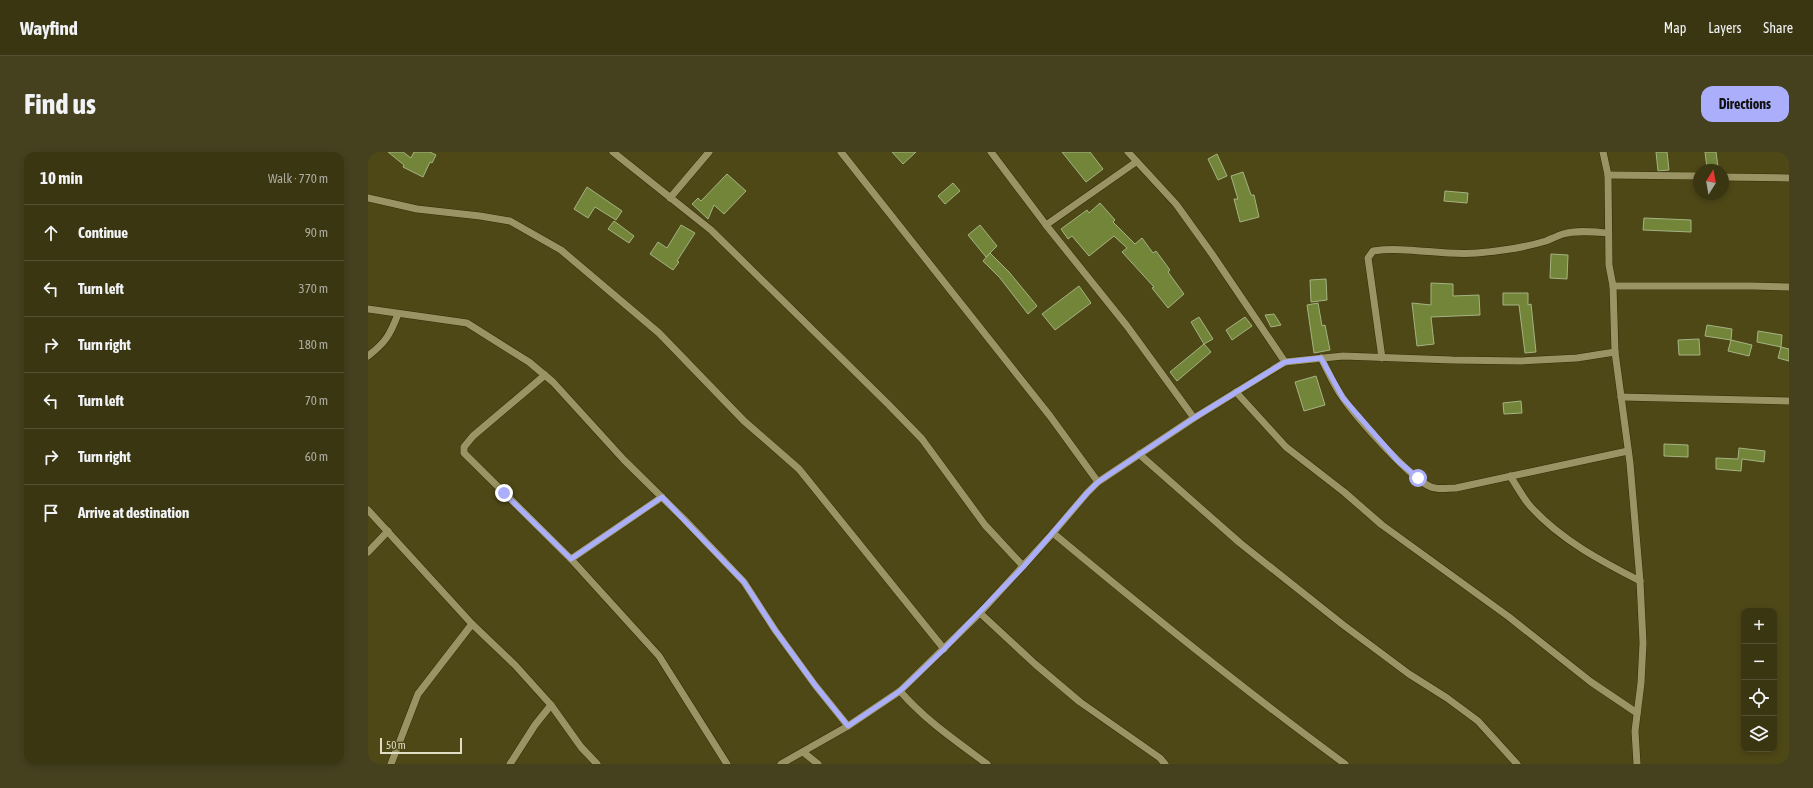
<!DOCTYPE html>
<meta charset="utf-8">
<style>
:root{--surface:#3a3611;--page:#45411f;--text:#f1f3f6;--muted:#abab9f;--line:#545031;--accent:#abaffb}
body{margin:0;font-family:"Asap Condensed",sans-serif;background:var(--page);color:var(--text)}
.controls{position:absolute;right:12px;bottom:12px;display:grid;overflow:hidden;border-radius:8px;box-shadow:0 2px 6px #0003}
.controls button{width:36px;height:36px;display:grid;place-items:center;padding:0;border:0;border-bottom:1px solid var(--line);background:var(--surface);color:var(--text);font:20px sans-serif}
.compass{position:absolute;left:1325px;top:12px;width:36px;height:36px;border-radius:50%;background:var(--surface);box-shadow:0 2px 6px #0003;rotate:11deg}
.scale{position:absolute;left:12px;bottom:10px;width:82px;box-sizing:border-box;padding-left:4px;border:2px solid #e0ddc4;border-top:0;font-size:11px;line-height:14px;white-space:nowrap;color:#e0ddc4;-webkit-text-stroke:3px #4e4817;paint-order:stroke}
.stop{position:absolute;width:12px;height:12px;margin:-9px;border:3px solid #abaffb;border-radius:50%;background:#fff}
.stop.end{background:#abaffb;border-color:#fff;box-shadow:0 1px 4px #0008}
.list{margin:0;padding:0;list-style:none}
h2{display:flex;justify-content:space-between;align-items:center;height:52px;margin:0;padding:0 16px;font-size:17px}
h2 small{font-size:13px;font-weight:400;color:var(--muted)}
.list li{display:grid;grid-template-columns:26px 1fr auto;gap:12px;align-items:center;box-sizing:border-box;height:56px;padding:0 16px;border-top:1px solid var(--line)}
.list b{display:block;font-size:15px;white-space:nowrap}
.list em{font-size:13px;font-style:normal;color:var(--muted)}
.icon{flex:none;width:22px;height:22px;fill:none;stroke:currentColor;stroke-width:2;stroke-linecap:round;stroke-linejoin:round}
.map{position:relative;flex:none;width:1421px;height:612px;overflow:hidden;border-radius:12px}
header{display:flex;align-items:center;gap:24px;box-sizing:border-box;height:56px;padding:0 20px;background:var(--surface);border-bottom:1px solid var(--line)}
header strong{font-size:19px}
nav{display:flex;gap:22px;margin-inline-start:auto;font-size:14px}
.intro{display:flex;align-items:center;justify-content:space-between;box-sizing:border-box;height:96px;padding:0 24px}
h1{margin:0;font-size:28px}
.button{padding:10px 18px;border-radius:12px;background:var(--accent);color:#111;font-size:14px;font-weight:700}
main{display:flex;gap:24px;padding:0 24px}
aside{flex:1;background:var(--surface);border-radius:12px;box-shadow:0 2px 6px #0003}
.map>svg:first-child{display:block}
.building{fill:#728539;stroke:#a5b383}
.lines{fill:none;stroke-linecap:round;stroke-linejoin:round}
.minor-casing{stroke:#332d08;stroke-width:8}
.minor{stroke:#9a9363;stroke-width:7}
.route{stroke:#abaffb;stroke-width:5}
</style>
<header>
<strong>Wayfind</strong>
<nav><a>Map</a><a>Layers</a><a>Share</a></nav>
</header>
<div class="intro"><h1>Find us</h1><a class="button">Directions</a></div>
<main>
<aside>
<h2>10 min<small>Walk · 770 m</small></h2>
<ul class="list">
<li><svg class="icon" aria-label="ahead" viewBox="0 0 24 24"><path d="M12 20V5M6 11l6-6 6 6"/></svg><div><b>Continue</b></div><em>90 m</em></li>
<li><svg class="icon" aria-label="left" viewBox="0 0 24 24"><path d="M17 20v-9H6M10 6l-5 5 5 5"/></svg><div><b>Turn left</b></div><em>370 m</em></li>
<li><svg class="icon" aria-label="right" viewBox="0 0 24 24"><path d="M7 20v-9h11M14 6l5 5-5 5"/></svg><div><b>Turn right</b></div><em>180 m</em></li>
<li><svg class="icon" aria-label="left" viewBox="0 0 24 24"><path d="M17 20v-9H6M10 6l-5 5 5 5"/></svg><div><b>Turn left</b></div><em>70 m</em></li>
<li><svg class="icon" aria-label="right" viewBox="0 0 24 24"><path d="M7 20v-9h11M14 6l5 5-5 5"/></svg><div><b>Turn right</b></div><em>60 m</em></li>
<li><svg class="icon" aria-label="arrive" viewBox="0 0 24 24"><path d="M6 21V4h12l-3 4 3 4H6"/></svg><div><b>Arrive at destination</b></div></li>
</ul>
</aside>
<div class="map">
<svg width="1421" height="612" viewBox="0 0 1421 612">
<rect width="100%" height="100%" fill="#4e4817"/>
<g class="building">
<polygon points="20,0 35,0 43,6 46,0 62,0 68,3 64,11 62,10 55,25 35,15 36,13"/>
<polygon points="524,0 548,0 535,12"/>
<polygon points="694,0 722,0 735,17 718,30"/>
<polygon points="1288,0 1299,0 1301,18 1290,19"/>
<polygon points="1337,0 1348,0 1350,15 1339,16"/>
<polygon points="849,2 859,24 850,28 840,7"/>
<polygon points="875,20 883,43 886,43 891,65 872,70 866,47 870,47 863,24"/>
<polygon points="359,22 378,39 356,62 346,53 340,67 324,52 330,46 333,49"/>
<polygon points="585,31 592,39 577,52 570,44"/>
<polygon points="219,35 254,59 248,68 227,55 220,66 206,57"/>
<polygon points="1077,39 1100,41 1099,51 1076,49"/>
<polygon points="732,51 747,68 745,70 767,92 774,86 785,101 788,99 802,118 800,120 816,142 800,156 784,136 786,135 754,100 759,96 746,84 721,104 704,84 700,87 693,77 719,58 721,61"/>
<polygon points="1276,66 1323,68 1323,80 1275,78"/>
<polygon points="246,69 266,84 261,91 240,77"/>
<polygon points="313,73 327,81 309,109 311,110 305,118 282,102 290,90 299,96"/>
<polygon points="612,73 629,94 618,105 600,83"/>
<polygon points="622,101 641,120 669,154 660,162 632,126 615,109"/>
<polygon points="1183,102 1200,103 1199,127 1182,126"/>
<polygon points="958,127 959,148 943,150 942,128"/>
<polygon points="1063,131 1085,132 1085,144 1111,143 1112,163 1063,165 1066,192 1049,194 1044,151 1063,153"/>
<polygon points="711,134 723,151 687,178 674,162"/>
<polygon points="1135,141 1160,141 1160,153 1163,152 1168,200 1157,201 1151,153 1135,153"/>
<polygon points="950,151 954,174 957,173 962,198 946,201 939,153"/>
<polygon points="906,162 913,173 903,175 897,163"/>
<polygon points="831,165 845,187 836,192 823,170"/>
<polygon points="877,165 884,174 864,188 858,178"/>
<polygon points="1339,173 1364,177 1363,188 1337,184"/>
<polygon points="1390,179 1414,183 1413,195 1389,190"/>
<polygon points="1331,187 1332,203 1311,203 1310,188"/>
<polygon points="1363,188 1384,193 1381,204 1360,199"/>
<polygon points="836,192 843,200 809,229 802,220"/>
<polygon points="1413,195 1421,197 1421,209 1410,206"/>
<polygon points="948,224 957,253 936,259 927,230"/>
<polygon points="1153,249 1154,261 1136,262 1135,251"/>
<polygon points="1296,292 1320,293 1320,305 1296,304"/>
<polygon points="1371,296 1397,299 1396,310 1374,307 1373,319 1348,317 1348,306 1370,307"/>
</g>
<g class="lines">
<defs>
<g id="minor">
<polyline points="245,0 343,78 521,253 554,287 617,373 655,414"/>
<polyline points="473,0 682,264 730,330"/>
<polyline points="623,0 678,73 759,174 826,266"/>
<polyline points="760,0 808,52 844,102 917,210"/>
<polyline points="1235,0 1240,23 1241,113 1245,134 1247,200 1262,311 1272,429 1275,491 1273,531 1267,579 1269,612"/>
<polyline points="1240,23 1331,24"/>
<polyline points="1355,25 1421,26"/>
<polyline points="0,46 49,57 112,64 142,69 193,98 291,181 376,269 431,317 576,497"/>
<polyline points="302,46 341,0"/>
<polyline points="678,73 768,10"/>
<polyline points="1245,134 1384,134 1421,135"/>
<polyline points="0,157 99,171 161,210 185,230 256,308 316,367 376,430 407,478 447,533 480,574"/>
<path d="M 0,204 C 18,190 22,183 30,162"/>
<path d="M 953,206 C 960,219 966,234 975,246 C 989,266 1043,327 1063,335 C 1070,338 1080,336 1088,336 L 1260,299"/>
<path d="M 1014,206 L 1000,106 L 1005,99 C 1039,94 1074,104 1109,101 C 1132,99 1155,96 1178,89 C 1183,87 1189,84 1195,82 C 1209,78 1226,80 1240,81"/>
<polyline points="177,223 105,284 96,295 96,301 203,407 291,504 359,612"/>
<polyline points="868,240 918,295 976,340 1014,373 1141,465 1223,530 1269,561"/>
<polyline points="1253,245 1421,249"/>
<polyline points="771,302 872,391 974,472 1041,522 1079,546 1110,569 1149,612"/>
<path d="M 1142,324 C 1149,334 1155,346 1163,355 C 1193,388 1233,409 1272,429"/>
<polyline points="0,358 104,472 147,513 183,553 213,595 229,612"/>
<path d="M 685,381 C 781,461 877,539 977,612"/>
<polyline points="0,400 20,379"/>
<polyline points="203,407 294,345"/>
<polyline points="612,461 667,512 712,550 792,606 797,612"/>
<path d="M 532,539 C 557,568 588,589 619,612"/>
<polyline points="435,600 450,612"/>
<polyline points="23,612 50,542 104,472"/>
<polyline points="142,612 167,573 183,553"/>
<polyline points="413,612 480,574 532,539 612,461 685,381 719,341 730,330 826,266 917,210 975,204 1084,208 1153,209 1209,206 1247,200"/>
</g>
</defs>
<use href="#minor" class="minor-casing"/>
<use href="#minor" class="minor"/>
</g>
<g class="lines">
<polyline class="route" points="136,341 203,407 294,345 376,430 407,478 447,533 480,574 532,539 576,497 656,414 719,341 730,330 826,266 917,210 953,206 975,246 1030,309 1050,326"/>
</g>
</svg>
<div class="controls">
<button>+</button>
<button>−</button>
<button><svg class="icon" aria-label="locate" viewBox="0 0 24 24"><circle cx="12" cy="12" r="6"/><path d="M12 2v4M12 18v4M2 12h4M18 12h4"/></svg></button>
<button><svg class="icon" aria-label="layers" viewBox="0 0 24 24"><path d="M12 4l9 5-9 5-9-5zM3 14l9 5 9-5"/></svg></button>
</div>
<svg class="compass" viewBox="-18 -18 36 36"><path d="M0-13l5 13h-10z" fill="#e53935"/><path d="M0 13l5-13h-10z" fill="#abab9f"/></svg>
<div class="scale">50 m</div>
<div class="stop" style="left:1050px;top:326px"></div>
<div class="stop end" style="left:136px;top:341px"></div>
</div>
</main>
